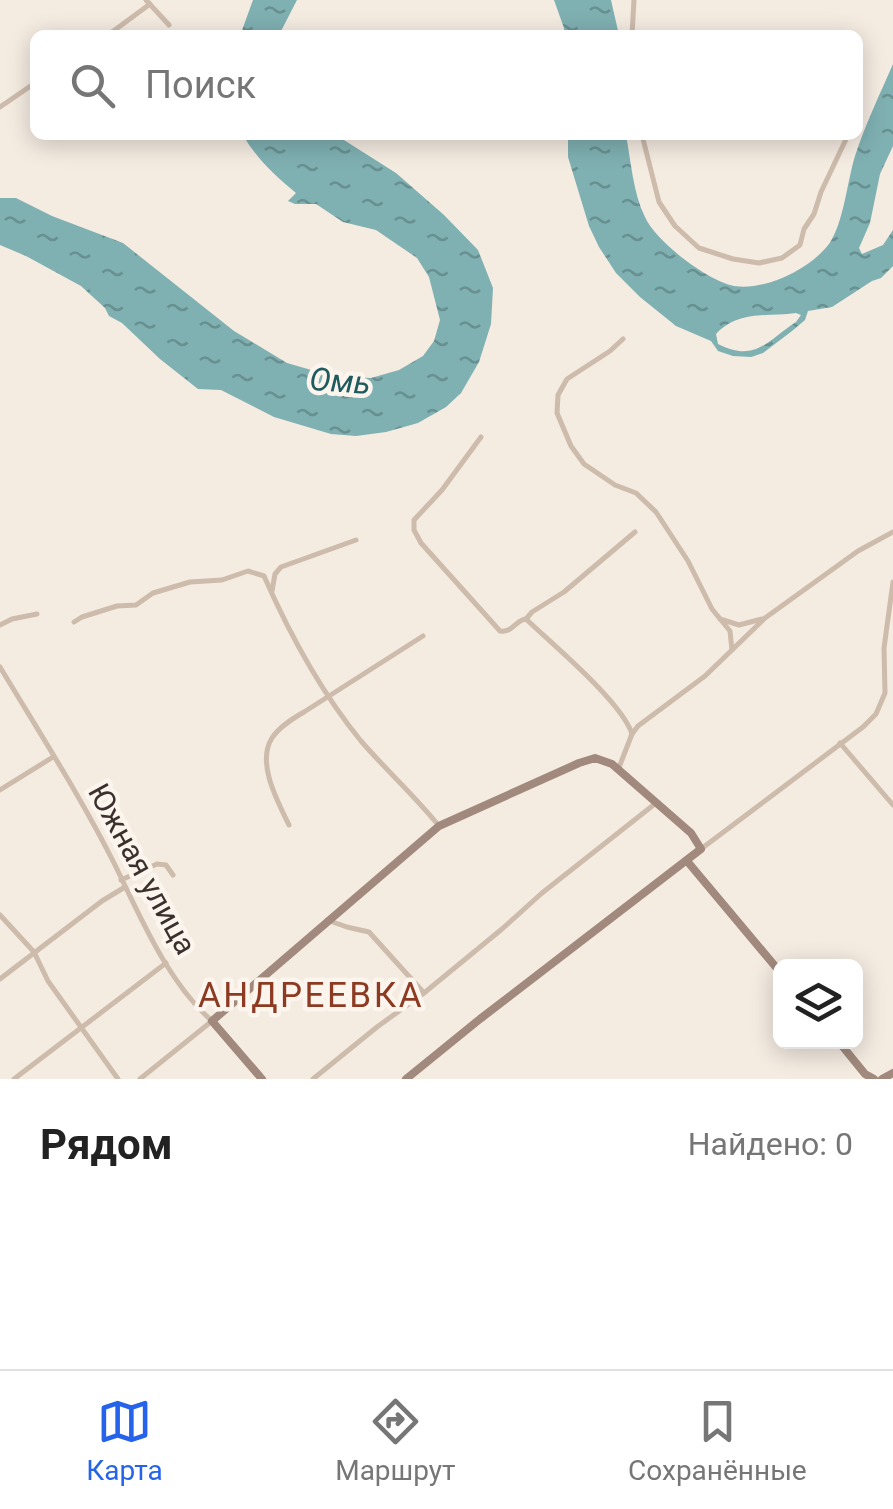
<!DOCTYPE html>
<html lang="ru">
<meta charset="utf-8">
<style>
:root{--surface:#fff;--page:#f6f6f6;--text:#222;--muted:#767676;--line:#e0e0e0;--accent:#2563eb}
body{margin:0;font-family:Roboto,sans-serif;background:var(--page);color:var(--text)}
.controls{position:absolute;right:30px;bottom:30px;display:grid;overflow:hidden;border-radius:15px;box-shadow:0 5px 25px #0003}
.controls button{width:90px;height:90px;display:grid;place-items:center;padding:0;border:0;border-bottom:2px solid var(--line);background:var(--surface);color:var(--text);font:50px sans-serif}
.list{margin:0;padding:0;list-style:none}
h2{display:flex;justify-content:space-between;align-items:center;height:130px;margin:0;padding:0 40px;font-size:42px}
h2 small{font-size:32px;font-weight:400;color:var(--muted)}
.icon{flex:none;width:55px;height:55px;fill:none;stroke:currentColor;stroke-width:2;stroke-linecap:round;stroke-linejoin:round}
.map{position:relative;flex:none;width:893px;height:1079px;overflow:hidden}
.search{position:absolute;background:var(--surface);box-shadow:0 5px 25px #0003;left:30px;right:30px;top:30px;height:110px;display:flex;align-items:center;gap:25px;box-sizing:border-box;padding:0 35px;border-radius:15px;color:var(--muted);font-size:38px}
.sheet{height:290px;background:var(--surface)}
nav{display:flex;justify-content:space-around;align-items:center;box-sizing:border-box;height:140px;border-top:2px solid var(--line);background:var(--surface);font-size:28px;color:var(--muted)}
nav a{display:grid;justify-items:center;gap:5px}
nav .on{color:var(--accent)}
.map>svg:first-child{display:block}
.water{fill:url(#water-ripples);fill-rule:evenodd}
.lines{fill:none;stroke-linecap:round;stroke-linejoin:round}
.street{stroke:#cdbbac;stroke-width:5}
.secondary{stroke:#a18a7d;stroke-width:8}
.labels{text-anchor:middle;stroke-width:9;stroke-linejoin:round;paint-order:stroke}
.street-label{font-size:30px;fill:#3b302b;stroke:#fbf5ee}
.water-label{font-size:32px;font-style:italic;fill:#1f5a5e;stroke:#fbf5ee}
.quarter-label{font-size:35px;letter-spacing:2.5px;fill:#8c3b22;stroke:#fbf5ee}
</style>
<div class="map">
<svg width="893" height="1079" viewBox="0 0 893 1079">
<defs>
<pattern id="water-ripples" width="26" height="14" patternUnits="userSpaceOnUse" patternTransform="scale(2.5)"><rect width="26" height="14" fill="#7fb0b2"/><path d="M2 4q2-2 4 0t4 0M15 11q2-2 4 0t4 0" fill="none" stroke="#699091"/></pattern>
</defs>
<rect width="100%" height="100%" fill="#f4ebe1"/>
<g class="water">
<polygon points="253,0 297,0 279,35 237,35 241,33"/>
<polygon points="554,0 611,0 619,35 564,35 564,28"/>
<path d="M 893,64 L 893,146 L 880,174 L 870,223 L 859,248 L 862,254 L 883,245 L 893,230 L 893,266 L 881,278 L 872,281 L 832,307 L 808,311 L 805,320 L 792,331 L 763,353 L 751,357 L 733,356 L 718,351 L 711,341 L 676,326 L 640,297 L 616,273 L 599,247 L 589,226 L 568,157 L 568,135 L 626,135 C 631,161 633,193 645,217 C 656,242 708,281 734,286 C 766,291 810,269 829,244 C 844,222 847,182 855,156 C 865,125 880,94 893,64 ZM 796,313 L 801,315 L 796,322 C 767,341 755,363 718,344 L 716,334 C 739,310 767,317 796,313 Z"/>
<path d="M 243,135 L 336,135 L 396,173 L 444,215 L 478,250 L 493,288 L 491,324 L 479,362 L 461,393 L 446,407 L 418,423 L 386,432 L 356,436 L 331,434 L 274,417 L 221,390 L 198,389 L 160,359 L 122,323 L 109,316 L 105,308 L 81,286 L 26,256 L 0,245 L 0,198 L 16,198 L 52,216 L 123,243 L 234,331 L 287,363 L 332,376 L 371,378 L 399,370 L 423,356 L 434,341 L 440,320 L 429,277 L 417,258 L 376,230 L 343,222 L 316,204 L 295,204 L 288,201 L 296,193 C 275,176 256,158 243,135 Z"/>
</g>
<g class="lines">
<g class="street">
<polyline points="146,0 169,25"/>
<polyline points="108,35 150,4"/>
<polyline points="632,35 634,0"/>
<polyline points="0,107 35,83"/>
<polyline points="858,113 859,111"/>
<polyline points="642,135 659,202 675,226 699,248 733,259 759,263 782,258 800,245 804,229 814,214 821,192 848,135"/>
<polyline points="623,339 610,351 567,379 558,395 557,413 571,446 584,464 615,485 636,493 656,512 688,561 712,609 730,631 732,650"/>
<path d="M 481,437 L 442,490 L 414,520 L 414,530 L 421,543 L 500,631 C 513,633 515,620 526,619 L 532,612 L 564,592 L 635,532"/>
<polyline points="272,591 275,574 281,567 356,540"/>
<path d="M 526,619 C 553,645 622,702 632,734"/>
<polyline points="720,619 739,625 762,619"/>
<path d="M 74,622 L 82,617 L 117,606 L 136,605 L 153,593 L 190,582 L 222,580 L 248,571 L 264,576 C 290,635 320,691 361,741 C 386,770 415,796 439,826"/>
<polyline points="0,625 12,619 37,614"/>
<path d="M 0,667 C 39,732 81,797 115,865 C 140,916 168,983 212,1021 L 140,1079"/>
<polyline points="840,743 893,805"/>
<polyline points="618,770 632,734 638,726 705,676 765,618 858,551 893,532"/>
<polyline points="0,790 53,757"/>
<path d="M 289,825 C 278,802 256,763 272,738 C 279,727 292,719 304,712 L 423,636"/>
<polyline points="701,849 863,727 876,714 885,693 884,648 893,582"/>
<polyline points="121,880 157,864 166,865 173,875"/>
<polyline points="0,915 34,952 48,981 118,1079"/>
<polyline points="327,920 347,927 369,932 424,993"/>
<polyline points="0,979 102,901 125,887"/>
<polyline points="14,1079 166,963"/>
<polyline points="313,1079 377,1027 424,993 502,929 542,893 656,803"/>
</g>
<g class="secondary">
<polyline points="687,861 780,972"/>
<polyline points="839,1042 865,1074 874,1079"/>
<polyline points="262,1079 212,1021 439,826 579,763 595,758 612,764 691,833 701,849 480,1019 406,1079"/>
<polyline points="882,1079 893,1073"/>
</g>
</g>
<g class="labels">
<g class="street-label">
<text transform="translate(142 869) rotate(61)" y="10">Южная улица</text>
</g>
<g class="water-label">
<text transform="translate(340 381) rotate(4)" y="11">Омь</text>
</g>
<g class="quarter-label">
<text x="311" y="1007">АНДРЕЕВКА</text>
</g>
</g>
</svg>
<div class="controls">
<button><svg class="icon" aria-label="layers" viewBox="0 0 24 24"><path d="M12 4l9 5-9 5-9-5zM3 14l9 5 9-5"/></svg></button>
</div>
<div class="search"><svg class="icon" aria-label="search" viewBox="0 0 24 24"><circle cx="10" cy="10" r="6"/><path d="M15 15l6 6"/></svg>Поиск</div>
</div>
<section class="sheet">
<h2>Рядом<small>Найдено: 0</small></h2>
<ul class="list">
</ul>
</section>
<nav>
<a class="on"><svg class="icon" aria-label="map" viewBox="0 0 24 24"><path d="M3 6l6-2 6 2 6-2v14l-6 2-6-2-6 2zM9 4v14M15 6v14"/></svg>Карта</a>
<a><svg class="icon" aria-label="directions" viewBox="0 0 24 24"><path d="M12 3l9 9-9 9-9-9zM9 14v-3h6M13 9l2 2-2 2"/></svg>Маршрут</a>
<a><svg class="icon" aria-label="saved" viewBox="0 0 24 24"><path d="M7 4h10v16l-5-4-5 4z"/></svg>Сохранённые</a>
</nav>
